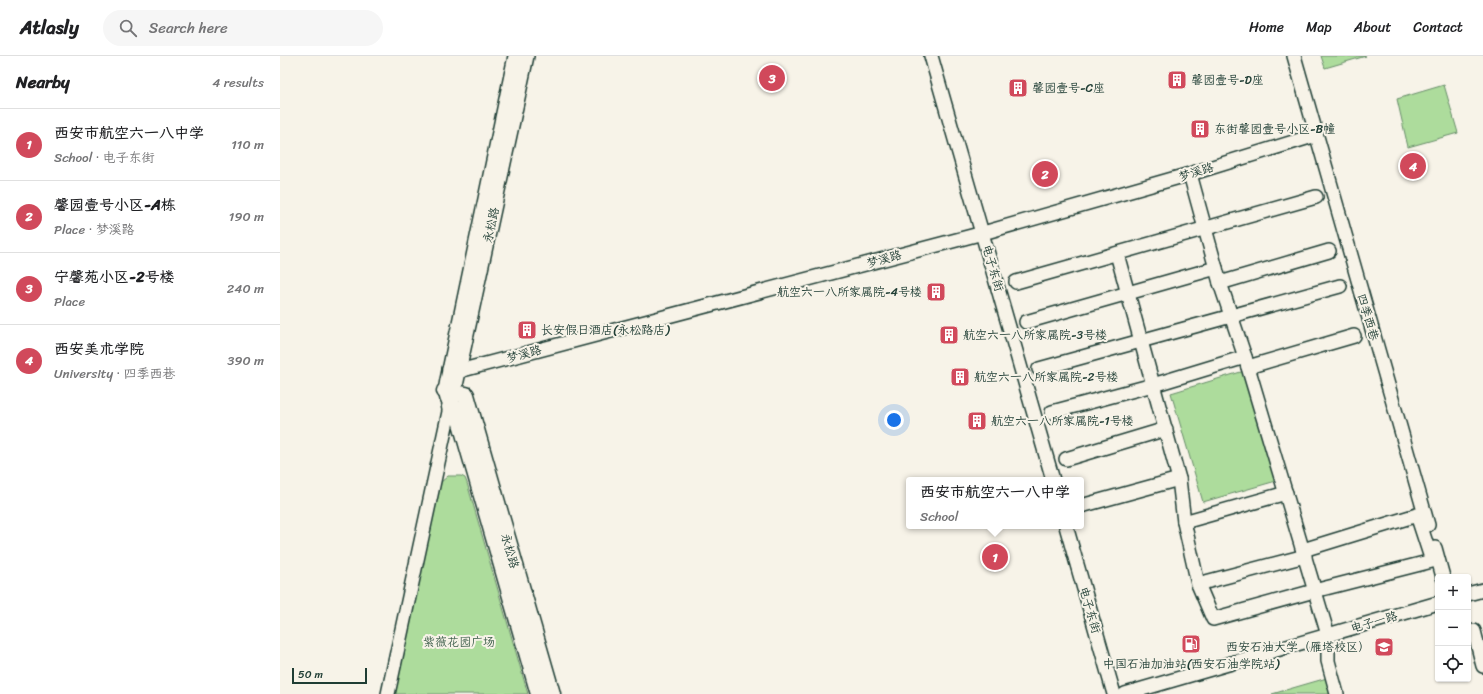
<!DOCTYPE html>
<meta charset="utf-8">
<style>
:root{--surface:#fff;--page:#f6f6f6;--text:#202124;--muted:#757577;--line:#e0e0e0;--accent:#d1495b}
body{margin:0;font-family:Sriracha,"LXGW WenKai TC",sans-serif;background:var(--page);color:var(--text)}
.controls{position:absolute;right:12px;bottom:12px;display:grid;overflow:hidden;border-radius:4px;box-shadow:0 1px 3px #0004}
.controls button{width:36px;height:36px;display:grid;place-items:center;padding:0;border:0;border-bottom:1px solid var(--line);background:var(--surface);color:var(--text);font:20px sans-serif}
.scale{position:absolute;left:12px;bottom:10px;width:75px;box-sizing:border-box;padding-left:4px;border:2px solid #1f3d34;border-top:0;font-size:11px;line-height:14px;white-space:nowrap;color:#1f3d34;-webkit-text-stroke:3px #f7f3e8;paint-order:stroke}
.you{position:absolute;left:614px;top:364px;width:14px;height:14px;margin:-10px;border:3px solid #fff;border-radius:50%;background:#1a73e8;box-shadow:0 0 0 6px #1a73e833}
.badge{display:grid;place-items:center;width:26px;height:26px;border-radius:50%;background:var(--accent);color:#fff;font-size:13px;font-weight:700}
.pin{position:absolute;translate:-50% -50%;border:2px solid #fff;box-shadow:0 1px 4px #0006}
.popup{position:absolute;left:626px;top:421px;width:178px;height:52px;box-sizing:border-box;display:grid;place-content:center;border-radius:4px;background:var(--surface);filter:drop-shadow(0 1px 3px #0005);font-size:13px;white-space:nowrap;color:var(--muted)}
.popup b{font-size:15px;color:var(--text)}
.popup::after{content:'';position:absolute;left:50%;top:100%;margin-left:-8px;border:8px solid transparent;border-top-color:var(--surface)}
.list{margin:0;padding:0;list-style:none}
h2{display:flex;justify-content:space-between;align-items:center;height:52px;margin:0;padding:0 16px;font-size:17px}
h2 small{font-size:13px;font-weight:400;color:var(--muted)}
.list li{display:grid;grid-template-columns:26px 1fr auto;gap:12px;align-items:center;box-sizing:border-box;height:72px;padding:0 16px;border-top:1px solid var(--line)}
.list b{display:block;font-size:15px;white-space:nowrap}
.list p{margin:0;font-size:13px;white-space:nowrap;color:var(--muted)}
.list em{font-size:13px;font-style:normal;color:var(--muted)}
.icon{flex:none;width:22px;height:22px;fill:none;stroke:currentColor;stroke-width:2;stroke-linecap:round;stroke-linejoin:round}
.map{position:relative;flex:none;width:1203px;height:638px;overflow:hidden}
header{display:flex;align-items:center;gap:24px;box-sizing:border-box;height:56px;padding:0 20px;background:var(--surface);border-bottom:1px solid var(--line)}
header strong{font-size:19px}
nav{display:flex;gap:22px;margin-inline-start:auto;font-size:14px}
.search{width:280px;height:36px;background:var(--page);display:flex;align-items:center;gap:10px;box-sizing:border-box;padding:0 14px;border-radius:22px;color:var(--muted);font-size:15px}
main{display:flex}
aside{flex:1;background:var(--surface)}
.map>svg:first-child{display:block}
.green{fill:#addc9c;stroke:#668c68}
.lines{fill:none;stroke-linecap:round;stroke-linejoin:round}
.minor-casing{stroke:#1f3d34;stroke-width:16}
.major-casing{stroke:#1f3d34;stroke-width:19}
.minor{stroke:#f7f3e8;stroke-width:13}
.major{stroke:#f7f3e8;stroke-width:16}
.labels{text-anchor:middle;stroke-width:4;stroke-linejoin:round;paint-order:stroke}
.poi-label{font-size:12px;fill:#1f3d34;stroke:#f7f3e8;text-anchor:start}
.street-label{font-size:12px;fill:#1f3d34;stroke:#f7f3e8}
.park-label{font-size:12px;fill:#3b5d49;stroke:#f7f3e8}
</style>
<header>
<strong>Atlasly</strong>
<div class="search"><svg class="icon" aria-label="search" viewBox="0 0 24 24"><circle cx="10" cy="10" r="6"/><path d="M15 15l6 6"/></svg>Search here</div>
<nav><a>Home</a><a>Map</a><a>About</a><a>Contact</a></nav>
</header>
<main>
<aside>
<h2>Nearby<small>4 results</small></h2>
<ul class="list">
<li><span class="badge">1</span><div><b>西安市航空六一八中学</b><p>School · 电子东街</p></div><em>110 m</em></li>
<li><span class="badge">2</span><div><b>馨园壹号小区-A栋</b><p>Place · 梦溪路</p></div><em>190 m</em></li>
<li><span class="badge">3</span><div><b>宁馨苑小区-2号楼</b><p>Place</p></div><em>240 m</em></li>
<li><span class="badge">4</span><div><b>西安美术学院</b><p>University · 四季西巷</p></div><em>390 m</em></li>
</ul>
</aside>
<div class="map">
<svg width="1203" height="638" viewBox="0 0 1203 638">
<rect width="100%" height="100%" fill="#f7f3e8"/>
<filter id="ink" filterUnits="userSpaceOnUse"><feTurbulence type="fractalNoise" baseFrequency=".025" numOctaves="2"/><feDisplacementMap in="SourceGraphic" scale="8" xChannelSelector="R" yChannelSelector="G"/><feConvolveMatrix kernelMatrix="1 2 1 2 8 2 1 2 1" color-interpolation-filters="sRGB"/></filter>
<g filter="url(#ink)">
<g class="green">
<polygon points="1041,0 1086,0 1045,12"/>
<polygon points="1164,29 1178,77 1128,91 1117,43"/>
<polygon points="964,315 996,425 923,446 891,337"/>
<polygon points="168,420 181,420 185,422 187,427 248,638 114,638 160,427"/>
<polygon points="1047,622 1051,638 992,638"/>
</g>
<g class="lines">
<defs>
<g id="minor">
<polyline points="651,0 773,424"/>
<polyline points="1014,0 1148,469"/>
<polyline points="910,118 940,227 965,301 1048,579 1048,605 1057,638"/>
<polyline points="837,198 899,423 904,466"/>
<polyline points="736,226 1036,141"/>
<polyline points="940,227 1049,195"/>
<polyline points="746,266 936,212"/>
<polyline points="968,311 1074,280"/>
<polyline points="169,313 179,315 703,177 910,118 1036,79"/>
<polyline points="759,313 1060,230"/>
<polyline points="167,343 165,335 167,324 235,0"/>
<polyline points="772,356 873,329 965,301"/>
<polyline points="786,403 886,373"/>
<polyline points="1006,437 904,466 918,528 933,563 1034,535 1152,505 1137,459 1023,494"/>
<polyline points="801,450 899,423"/>
<polyline points="786,470 834,638"/>
<polyline points="1155,492 1163,521"/>
<polyline points="918,528 1025,500"/>
<polyline points="1188,538 1203,534"/>
<polyline points="1194,575 1203,610"/>
<polyline points="108,638 170,351 177,325 247,0"/>
<polyline points="845,638 1158,547"/>
</g>
<g id="major">
<polyline points="165,335 186,339 272,638"/>
<polyline points="170,351 177,353 259,638"/>
</g>
</defs>
<use href="#minor" class="minor-casing"/>
<use href="#major" class="major-casing"/>
<use href="#minor" class="minor"/>
<use href="#major" class="major"/>
</g>
</g>
<defs>
<symbol id="building-square" viewBox="-11 -11 22 22"><rect x="-9" y="-9" width="18" height="18" rx="4" fill="#d1495b" stroke="#f7f3e8"/><path d="M-4-6H4V6H1V3H-1V6H-4ZM-2.5-4.3h1.7v1.8h-1.7ZM.8-4.3h1.7v1.8H.8ZM-2.5-1h1.7V.8h-1.7ZM.8-1h1.7V.8H.8Z" fill="#fff"/></symbol>
<symbol id="fuel-square" viewBox="-11 -11 22 22"><rect x="-9" y="-9" width="18" height="18" rx="4" fill="#d1495b" stroke="#f7f3e8"/><path d="M-5.5-6h7V0h2V4h1.3V-2.5L3-4.5l.8-.8L6-3V5H2.5V1h-1V6h-7ZM-4.2-4.7v3.2H.2V-4.7Z" fill="#fff"/></symbol>
<symbol id="university-square" viewBox="-11 -11 22 22"><rect x="-9" y="-9" width="18" height="18" rx="4" fill="#d1495b" stroke="#f7f3e8"/><path d="M0-5L7-2L0 1L-7-2ZM-4 1L0 2.5L4 1V4Q0 6-4 4Z" fill="#fff"/></symbol>
</defs>
<g fill-rule="evenodd">
<use href="#building-square" x="886" y="13" width="22" height="22"/>
<use href="#building-square" x="727" y="21" width="22" height="22"/>
<use href="#building-square" x="909" y="62" width="22" height="22"/>
<use href="#building-square" x="645" y="225" width="22" height="22"/>
<use href="#building-square" x="236" y="263" width="22" height="22"/>
<use href="#building-square" x="658" y="268" width="22" height="22"/>
<use href="#building-square" x="669" y="310" width="22" height="22"/>
<use href="#building-square" x="686" y="354" width="22" height="22"/>
<use href="#fuel-square" x="900" y="577" width="22" height="22"/>
<use href="#university-square" x="1093" y="580" width="22" height="22"/>
</g>
<g class="labels">
<g class="poi-label">
<text x="911" y="28">馨园壹号-D座</text>
<text x="752" y="36">馨园壹号-C座</text>
<text x="934" y="77">东街馨园壹号小区-B幢</text>
<text x="642" y="240" text-anchor="end">航空六一八所家属院-4号楼</text>
<text x="261" y="278">长安假日酒店(永松路店)</text>
<text x="683" y="283">航空六一八所家属院-3号楼</text>
<text x="694" y="325">航空六一八所家属院-2号楼</text>
<text x="711" y="369">航空六一八所家属院-1号楼</text>
<text x="1090" y="595" text-anchor="end">西安石油大学（雁塔校区）</text>
<text x="911" y="612" text-anchor="middle">中国石油加油站(西安石油学院站)</text>
</g>
<g class="street-label">
<text transform="translate(916 116) rotate(-17)" y="4">梦溪路</text>
<text transform="translate(211 169) rotate(-78)" y="4">永松路</text>
<text transform="translate(604 203) rotate(-15)" y="4">梦溪路</text>
<text transform="translate(713 212) rotate(74)" y="4">电子东街</text>
<text transform="translate(1088 261) rotate(74)" y="4">四季西巷</text>
<text transform="translate(244 298) rotate(-15)" y="4">梦溪路</text>
<text transform="translate(230 495) rotate(74)" y="4">永松路</text>
<text transform="translate(810 554) rotate(74)" y="4">电子东街</text>
<text transform="translate(1094 566) rotate(-16)" y="4">电子一路</text>
</g>
<g class="park-label">
<text x="179" y="590">紫薇花园广场</text>
</g>
</g>
</svg>
<div class="controls">
<button>+</button>
<button>−</button>
<button><svg class="icon" aria-label="locate" viewBox="0 0 24 24"><circle cx="12" cy="12" r="6"/><path d="M12 2v4M12 18v4M2 12h4M18 12h4"/></svg></button>
</div>
<div class="scale">50 m</div>
<div class="you"></div>
<div class="pin badge" style="left:715px;top:501px">1</div>
<div class="popup"><b>西安市航空六一八中学</b>School</div>
<div class="pin badge" style="left:765px;top:118px">2</div>
<div class="pin badge" style="left:492px;top:22px">3</div>
<div class="pin badge" style="left:1133px;top:110px">4</div>
</div>
</main>
